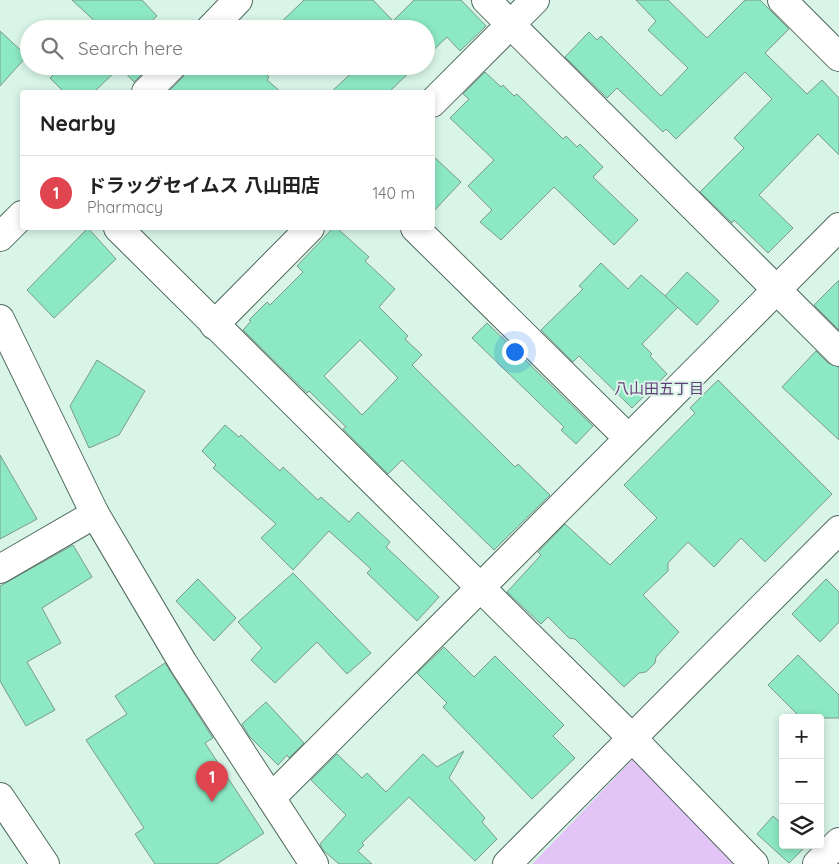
<!DOCTYPE html>
<meta charset="utf-8">
<style>
:root{--surface:#fff;--page:#f2f2f2;--text:#222;--muted:#767676;--line:#e0e0e0;--accent:#964bbc}
body{margin:0;font-family:Quicksand,"Noto Sans JP",sans-serif;background:var(--page);color:var(--text)}
.controls{position:absolute;right:15px;bottom:15px;display:grid;overflow:hidden;border-radius:5px;box-shadow:0 2px 8px #0003}
.controls button{width:45px;height:45px;display:grid;place-items:center;padding:0;border:0;border-bottom:1px solid var(--line);background:var(--surface);color:var(--text);font:25px sans-serif}
.you{position:absolute;left:514px;top:351px;width:18px;height:18px;margin:-12px;border:4px solid #fff;border-radius:50%;background:#1a73e8;box-shadow:0 0 0 8px #1a73e833}
.badge{display:grid;place-items:center;width:32px;height:32px;border-radius:50%;background:var(--accent);color:#fff;font-size:16px;font-weight:700}
.pin{position:absolute;translate:-50% -41px;filter:drop-shadow(0 1px 2px #0008)}
.pin::after{content:'';position:absolute;top:26px;width:18px;height:15px;background:inherit;clip-path:polygon(0 0,100% 0,50% 100%)}
.list{margin:0;padding:0;list-style:none}
h2{display:flex;justify-content:space-between;align-items:center;height:65px;margin:0;padding:0 20px;font-size:21px}
h2 small{font-size:16px;font-weight:400;color:var(--muted)}
.list li{display:grid;grid-template-columns:32px 1fr auto;gap:15px;align-items:center;box-sizing:border-box;height:75px;padding:0 20px;border-top:1px solid var(--line)}
.list b{display:block;font-size:19px;white-space:nowrap}
.list p{margin:0;font-size:16px;white-space:nowrap;color:var(--muted)}
.list em{font-size:16px;font-style:normal;color:var(--muted)}
.icon{flex:none;width:28px;height:28px;fill:none;stroke:currentColor;stroke-width:2;stroke-linecap:round;stroke-linejoin:round}
.map{position:relative;flex:none;width:839px;height:864px;overflow:hidden}
.search{position:absolute;background:var(--surface);box-shadow:0 2px 8px #0003;left:20px;top:20px;width:415px;height:55px;display:flex;align-items:center;gap:12px;box-sizing:border-box;padding:0 18px;border-radius:28px;color:var(--muted);font-size:19px}
.panel{position:absolute;background:var(--surface);box-shadow:0 2px 8px #0003;left:20px;top:90px;width:415px;height:140px;border-radius:5px}
.map>svg:first-child{display:block}
.green{fill:#e3c4f6}
.building{fill:#8ce9c3;stroke:#7d998c;fill-rule:evenodd}
.lines{fill:none;stroke-linecap:round;stroke-linejoin:round}
.minor-casing{stroke:#506a5f;stroke-width:30}
.minor{stroke:#fff;stroke-width:28}
.labels{text-anchor:middle;stroke-width:4;stroke-linejoin:round;paint-order:stroke}
.neighbourhood-label{font-size:15px;fill:#623d76;stroke:#d8f5e8}
</style>
<div class="map">
<svg width="839" height="864" viewBox="0 0 839 864">
<rect width="100%" height="100%" fill="#d8f5e8"/>
<polygon class="green" points="636,756 741,864 532,864"/>
<g class="building">
<polygon points="72,0 142,0 157,16 143,29 99,29 101,27"/>
<polygon points="304,0 373,0 393,21 414,0 461,0 486,26 460,51 447,37 426,57 426,29 274,29"/>
<polygon points="636,0 668,0 707,38 745,0 760,0 789,29 765,53 807,94 822,80 839,98 839,155 818,134 759,195 793,228 768,253 734,220 732,223 700,192 744,148 734,138 772,99 745,72 676,139 666,129 663,132 617,88 607,98 565,57 589,32 597,40 601,36 661,96 688,68 648,30 656,21"/>
<polygon points="0,31 27,56 0,86"/>
<polygon points="62,66 150,66 134,82 120,67 94,92 64,92 50,78"/>
<polygon points="187,66 257,66 269,77 267,80 281,92 168,92 183,77"/>
<polygon points="359,66 416,66 389,92 331,92"/>
<polygon points="485,72 501,87 503,85 514,96 517,94 563,139 566,136 577,147 580,144 603,167 593,177 638,220 614,245 554,187 501,240 480,222 492,210 468,186 494,160 450,118 469,99 463,94"/>
<polygon points="432,155 461,182 432,213"/>
<polygon points="88,228 116,259 54,318 27,290"/>
<path d="M 333,228 L 337,228 L 369,257 L 365,261 L 395,289 L 379,307 L 408,336 L 405,339 L 422,355 L 412,365 L 515,467 L 518,464 L 550,495 L 494,550 L 402,460 L 388,474 L 343,429 L 346,427 L 309,391 L 307,393 L 243,330 L 251,321 L 249,320 L 267,302 L 270,305 L 303,272 L 297,266 ZM 360,340 L 398,378 L 362,415 L 324,376 Z"/>
<polygon points="601,263 628,289 641,275 678,307 642,344 652,354 650,356 667,374 632,408 579,356 573,362 541,330 583,289 579,286"/>
<polygon points="687,272 719,301 697,325 665,296"/>
<polygon points="839,280 839,330 814,305"/>
<polygon points="487,323 593,426 576,444 561,430 564,427 472,338"/>
<polygon points="816,351 828,363 839,367 839,440 782,387"/>
<polygon points="97,360 145,391 119,435 89,448 70,406"/>
<polygon points="718,380 832,494 765,562 741,538 714,567 688,542 668,563 668,571 643,595 679,632 656,657 655,663 646,672 639,673 624,687 575,639 569,638 548,617 541,624 507,592 541,555 538,552 565,524 610,565 657,518 624,485 695,413 690,408"/>
<polygon points="225,425 239,437 241,435 280,471 283,467 318,500 321,497 349,522 358,512 390,542 386,547 439,597 417,621 367,573 371,569 329,531 293,570 261,538 276,524 213,468 216,465 202,451"/>
<polygon points="0,455 37,519 0,539"/>
<polygon points="73,545 92,577 42,608 61,643 27,662 55,710 26,726 0,681 0,586"/>
<polygon points="293,573 371,653 347,674 317,642 275,683 251,660 262,648 238,622"/>
<polygon points="198,579 236,618 214,641 176,601"/>
<polygon points="826,579 839,592 839,622 820,642 792,614"/>
<polygon points="444,647 474,677 495,656 564,725 553,736 575,758 532,799 443,707 447,703 417,673"/>
<polygon points="798,655 839,695 839,718 801,718 768,685"/>
<polygon points="165,663 213,738 205,743 264,833 217,864 155,864 135,834 144,828 86,740 127,714 115,696"/>
<polygon points="266,702 304,743 289,758 287,755 278,765 249,736 242,724"/>
<polygon points="464,751 449,778 485,818 482,822 497,839 475,861 409,797 362,843 364,845 358,851 372,864 339,864 323,850 320,844 346,815 311,780 337,754 362,778 367,773 386,792 423,754 437,767"/>
<polygon points="773,816 783,825 783,845 806,846 789,863 757,834"/>
</g>
<g class="lines">
<defs>
<g id="minor">
<polyline points="486,0 839,352"/>
<polyline points="782,0 839,57"/>
<polyline points="210,29 238,0"/>
<polyline points="146,92 172,66"/>
<polyline points="432,103 535,0"/>
<polyline points="118,228 631,737 754,864"/>
<polyline points="415,228 628,438"/>
<polyline points="0,237 22,215"/>
<polyline points="0,319 95,514 183,663 314,864"/>
<polyline points="214,325 310,228"/>
<polyline points="0,569 95,514"/>
<polyline points="0,797 45,864"/>
<polyline points="271,798 839,227"/>
<polyline points="507,864 839,530"/>
<polyline points="817,864 839,842"/>
</g>
</defs>
<use href="#minor" class="minor-casing"/>
<use href="#minor" class="minor"/>
</g>
<g class="labels">
<g class="neighbourhood-label">
<text x="659" y="394">八山田五丁目</text>
</g>
</g>
</svg>
<div class="controls">
<button>+</button>
<button>−</button>
<button><svg class="icon" aria-label="layers" viewBox="0 0 24 24"><path d="M12 4l9 5-9 5-9-5zM3 14l9 5 9-5"/></svg></button>
</div>
<div class="you"></div>
<div class="pin badge" style="left:212px;top:802px;background:#e0444e">1</div>
<div class="search"><svg class="icon" aria-label="search" viewBox="0 0 24 24"><circle cx="10" cy="10" r="6"/><path d="M15 15l6 6"/></svg>Search here</div>
<section class="panel">
<h2>Nearby<small></small></h2>
<ul class="list">
<li><span class="badge" style="background:#e0444e">1</span><div><b>ドラッグセイムス 八山田店</b><p>Pharmacy</p></div><em>140 m</em></li>
</ul>
</section>
</div>
